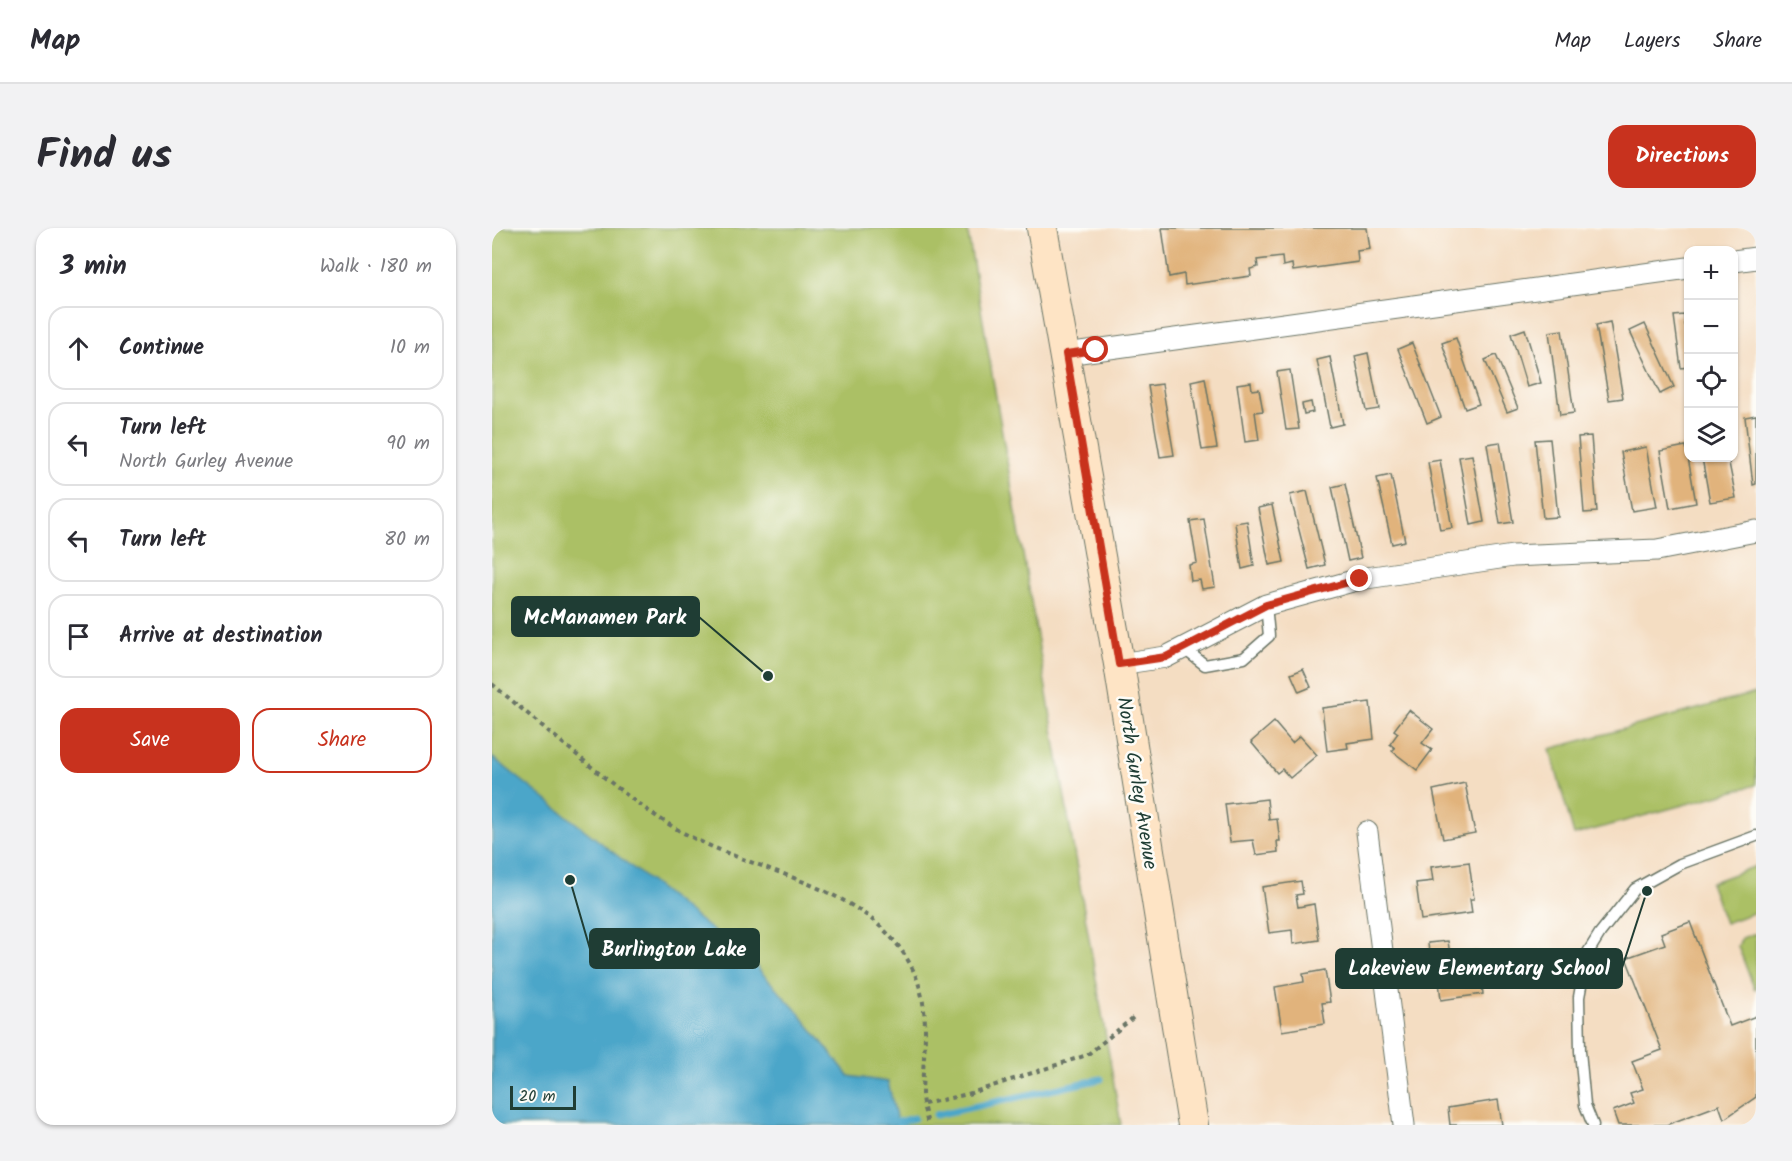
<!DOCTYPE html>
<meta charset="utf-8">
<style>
:root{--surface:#fff;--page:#f2f2f3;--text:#2b2b33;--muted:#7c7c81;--line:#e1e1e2;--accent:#c8321e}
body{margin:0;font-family:Kalam,sans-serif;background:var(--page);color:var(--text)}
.controls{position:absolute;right:18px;top:18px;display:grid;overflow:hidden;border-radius:12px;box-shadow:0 2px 4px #0004}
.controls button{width:54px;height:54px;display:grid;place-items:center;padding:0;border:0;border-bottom:2px solid var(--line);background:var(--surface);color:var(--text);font:30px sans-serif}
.scale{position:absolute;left:18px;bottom:15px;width:66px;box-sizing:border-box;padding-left:6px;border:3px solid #1f3d34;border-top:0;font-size:16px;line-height:21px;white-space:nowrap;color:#1f3d34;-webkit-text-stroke:4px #fdfcf7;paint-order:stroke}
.stop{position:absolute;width:18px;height:18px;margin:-14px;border:4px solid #c8321e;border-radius:50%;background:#fff}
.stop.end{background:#c8321e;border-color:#fff;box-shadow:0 2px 6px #0008}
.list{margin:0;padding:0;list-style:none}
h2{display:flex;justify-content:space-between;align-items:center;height:78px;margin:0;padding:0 24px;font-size:26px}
h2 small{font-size:20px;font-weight:400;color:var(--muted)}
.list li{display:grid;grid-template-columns:39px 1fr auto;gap:18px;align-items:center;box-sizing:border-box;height:84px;margin:0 12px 12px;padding:0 12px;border:2px solid var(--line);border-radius:18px}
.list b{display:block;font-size:22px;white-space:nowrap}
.list p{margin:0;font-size:20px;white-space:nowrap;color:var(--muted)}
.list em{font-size:20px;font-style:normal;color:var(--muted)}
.actions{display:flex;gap:12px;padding:18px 24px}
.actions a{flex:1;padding:14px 0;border:2px solid var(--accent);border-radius:18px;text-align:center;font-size:21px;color:var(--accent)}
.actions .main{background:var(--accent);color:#fff}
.icon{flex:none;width:33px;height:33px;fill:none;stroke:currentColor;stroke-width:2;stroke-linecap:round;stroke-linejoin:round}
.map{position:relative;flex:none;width:1264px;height:897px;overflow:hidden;border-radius:18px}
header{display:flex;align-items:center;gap:36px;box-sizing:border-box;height:84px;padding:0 30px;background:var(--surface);border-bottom:2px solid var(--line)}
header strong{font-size:28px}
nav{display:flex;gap:33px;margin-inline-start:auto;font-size:21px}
.intro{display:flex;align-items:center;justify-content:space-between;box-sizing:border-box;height:144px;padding:0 36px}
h1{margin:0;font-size:42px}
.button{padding:15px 27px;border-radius:18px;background:var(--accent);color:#fff;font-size:21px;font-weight:700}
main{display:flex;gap:36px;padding:0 36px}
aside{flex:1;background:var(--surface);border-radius:18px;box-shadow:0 2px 4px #0004}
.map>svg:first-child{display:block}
.green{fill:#abc065;stroke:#657e4c;stroke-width:1.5}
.water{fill:#4ba6c9;stroke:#35727e;stroke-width:1.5}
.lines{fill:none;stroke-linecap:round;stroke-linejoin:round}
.stream{stroke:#4ba6c9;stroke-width:7}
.building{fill:#e1b37b}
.lane-casing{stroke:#6a7566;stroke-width:13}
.street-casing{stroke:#6a7566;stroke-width:23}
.secondary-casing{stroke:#6a7566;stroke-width:32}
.path{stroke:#6a7566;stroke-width:4;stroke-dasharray:4.5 4.5;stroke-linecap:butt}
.lane{stroke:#fff;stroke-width:10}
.street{stroke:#fff;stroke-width:21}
.secondary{stroke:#fee4c5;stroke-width:30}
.route{stroke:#c8321e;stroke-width:8}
.labels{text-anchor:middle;stroke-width:5;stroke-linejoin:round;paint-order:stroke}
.street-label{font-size:20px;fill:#1f3d34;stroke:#fdfcf7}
.leader{fill:none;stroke:#1f3d34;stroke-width:2}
.callout-dot{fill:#1f3d34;stroke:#fdfcf7;stroke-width:2}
.callout{fill:#1f3d34;stroke:#1f3d34;stroke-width:2}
.callout-label{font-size:21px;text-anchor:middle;font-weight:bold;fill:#fff}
</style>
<header>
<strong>Map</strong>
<nav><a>Map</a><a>Layers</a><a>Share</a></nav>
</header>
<div class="intro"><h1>Find us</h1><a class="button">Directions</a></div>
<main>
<aside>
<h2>3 min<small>Walk · 180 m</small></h2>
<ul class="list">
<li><svg class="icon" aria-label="ahead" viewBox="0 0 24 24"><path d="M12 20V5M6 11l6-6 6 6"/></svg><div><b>Continue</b></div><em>10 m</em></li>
<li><svg class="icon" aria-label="left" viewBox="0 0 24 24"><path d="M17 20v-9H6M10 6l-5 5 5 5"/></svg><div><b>Turn left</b><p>North Gurley Avenue</p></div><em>90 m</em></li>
<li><svg class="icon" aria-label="left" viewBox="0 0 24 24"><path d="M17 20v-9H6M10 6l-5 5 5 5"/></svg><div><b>Turn left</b></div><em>80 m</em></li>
<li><svg class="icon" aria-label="arrive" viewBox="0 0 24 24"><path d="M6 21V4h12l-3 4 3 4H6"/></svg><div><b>Arrive at destination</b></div></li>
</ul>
<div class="actions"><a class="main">Save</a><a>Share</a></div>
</aside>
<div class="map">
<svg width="1264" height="897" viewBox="0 0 1264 897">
<rect width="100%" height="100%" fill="#fdfcf7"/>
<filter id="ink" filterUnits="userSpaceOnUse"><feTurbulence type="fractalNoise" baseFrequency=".0167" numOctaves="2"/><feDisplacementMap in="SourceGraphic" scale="12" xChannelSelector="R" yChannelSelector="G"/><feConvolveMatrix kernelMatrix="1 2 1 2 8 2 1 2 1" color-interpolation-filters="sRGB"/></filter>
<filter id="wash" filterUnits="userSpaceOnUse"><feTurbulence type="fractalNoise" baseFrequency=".008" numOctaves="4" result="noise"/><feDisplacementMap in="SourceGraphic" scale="24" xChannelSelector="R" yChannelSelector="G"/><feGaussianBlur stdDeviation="1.35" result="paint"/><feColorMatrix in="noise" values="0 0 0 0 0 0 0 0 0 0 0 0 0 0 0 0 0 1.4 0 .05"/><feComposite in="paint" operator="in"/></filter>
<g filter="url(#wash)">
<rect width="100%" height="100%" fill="#f4ddc2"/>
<g class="green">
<polygon points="0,0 475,0 629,897 0,897"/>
<polygon points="1264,465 1264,557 1082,607 1058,521"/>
<polygon points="1264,638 1264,684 1233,695 1218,655"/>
<polygon points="1261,706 1264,706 1264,761 1262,760 1246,718 1250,710"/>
</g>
<polygon class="water" points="0,529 258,732 306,784 357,848 396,854 406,897 0,897"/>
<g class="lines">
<g class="stream">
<polyline points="444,887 609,851"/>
<polyline points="406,894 422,890"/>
</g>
</g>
<g id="blocks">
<g class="building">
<polygon points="670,0 875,0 878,21 865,23 866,34 801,43 800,36 791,38 790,29 765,32 766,39 758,41 759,48 693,57 692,46 677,49"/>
<polygon points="1192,87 1193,97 1196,96 1196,105 1195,105 1196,139 1189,140 1182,88"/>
<polygon points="1118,94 1131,170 1117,172 1104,97"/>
<polygon points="1153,96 1182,159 1168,166 1138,103"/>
<polygon points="1033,101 1049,155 1035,159 1019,106"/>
<polygon points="1070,102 1082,185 1068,187 1057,104"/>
<polygon points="964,110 987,176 973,181 950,115"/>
<polygon points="920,115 949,189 935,195 906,121"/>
<polygon points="876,125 887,181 874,183 863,128"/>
<polygon points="1004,127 1026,180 1015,184 993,132"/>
<polygon points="838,129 851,196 838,199 825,132"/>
<polygon points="798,142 807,201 794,202 785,144"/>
<polygon points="713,150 725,220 710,222 699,153"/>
<polygon points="759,154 760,162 767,161 771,183 763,184 767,212 753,214 745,156"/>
<polygon points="670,156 682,227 668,229 656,158"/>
<polygon points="819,174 821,184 812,186 810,176"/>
<polygon points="1264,187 1264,256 1261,257 1253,189"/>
<polygon points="1099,208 1105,284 1092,285 1086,209"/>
<polygon points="1058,211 1066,289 1051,290 1043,212"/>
<polygon points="1008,214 1021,294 1008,296 995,216"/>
<polygon points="1194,218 1204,275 1178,280 1168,223"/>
<polygon points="1154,219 1165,279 1140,283 1129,224"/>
<polygon points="980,227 992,294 979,297 967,229"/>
<polygon points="1210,230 1236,230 1244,270 1218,274"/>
<polygon points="948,232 960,300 948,302 936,234"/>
<polygon points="899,247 913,313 900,316 885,250"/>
<polygon points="853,256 869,330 856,333 840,259"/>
<polygon points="815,263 833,337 817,341 798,267"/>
<polygon points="780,277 792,334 777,337 766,280"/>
<polygon points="712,291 723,359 710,361 708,352 699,353 697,337 705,335 698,293"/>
<polygon points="755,293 762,338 750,341 743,295"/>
<polygon points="811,441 819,459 807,464 799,446"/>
<polygon points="878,474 882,511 855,515 856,520 835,523 830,480"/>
<polygon points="917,482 941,501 930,515 940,522 925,542 900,523 903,520 898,516 906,505 902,502"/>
<polygon points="782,494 800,515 808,508 825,527 798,550 790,541 785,545 759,514"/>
<polygon points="973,555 983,605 951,611 941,562"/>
<polygon points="775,571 777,592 785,591 788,613 785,613 786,624 764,627 761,612 738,614 733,576"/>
<polygon points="977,634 982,671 978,671 980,685 929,692 924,655 941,653 939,639"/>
<polygon points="809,653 811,666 804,667 806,679 822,676 827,712 801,716 800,702 777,705 770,659"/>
<polygon points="1198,694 1238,798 1264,788 1264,869 1232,891 1227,877 1174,897 1126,897 1121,883 1142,875 1138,865 1151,861 1140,833 1170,822 1134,730 1173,716 1169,705"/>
<polygon points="956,713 958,727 986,723 991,766 949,772 947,753 940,754 936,715"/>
<polygon points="833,742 838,774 830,775 833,796 790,803 783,759 812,754 811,746"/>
<polygon points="1006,872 1010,897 958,897 956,880"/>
</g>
</g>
</g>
<g filter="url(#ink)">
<use href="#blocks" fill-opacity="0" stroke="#6a7566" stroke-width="1.5"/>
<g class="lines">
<defs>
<g id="lane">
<polyline points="691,420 713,437 752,430 777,408 774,377"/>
<polyline points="1101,897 1093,877 1088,823 1087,769 1095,726 1108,705 1143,661 1188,636 1264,608"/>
</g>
<g id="street">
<polyline points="1242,33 1264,30"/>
<polyline points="574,126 1196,40"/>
<polyline points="627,436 674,429 774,377 868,351 1021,328 1165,322 1264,303"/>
<polyline points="875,604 912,897"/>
</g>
<polyline id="secondary" points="550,0 627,436 701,897"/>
</defs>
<use href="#lane" class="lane-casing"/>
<use href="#street" class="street-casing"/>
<use href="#secondary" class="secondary-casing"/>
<g class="path">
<path d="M 0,456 C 30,481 61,507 91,532 C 123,558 154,584 190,604 C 264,646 374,655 418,736 C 441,778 431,821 430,866 C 430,876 434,887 436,897"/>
<polyline points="432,876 476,866 595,827 642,789"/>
</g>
<use href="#lane" class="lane"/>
<use href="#street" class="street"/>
<use href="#secondary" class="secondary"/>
</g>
</g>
<g class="lines" filter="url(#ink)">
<polyline class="route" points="604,122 574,126 627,436 674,429 774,377 868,351"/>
</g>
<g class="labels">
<g class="street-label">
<text transform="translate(646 555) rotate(81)" y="7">North Gurley Avenue</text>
</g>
</g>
<path class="leader" d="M276 448L207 389M78 652L98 721M1155 663L1130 740"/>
<g class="callout-dot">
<circle cx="276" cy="448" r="6"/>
<circle cx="78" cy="652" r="6"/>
<circle cx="1155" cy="663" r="6"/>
</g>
<g class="callout">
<rect x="20" y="369" width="187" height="39" rx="6"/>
<rect x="98" y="701" width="169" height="39" rx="6"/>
<rect x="844" y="721" width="286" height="39" rx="6"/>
</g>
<g class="callout-label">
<text x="113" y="396">McManamen Park</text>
<text x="182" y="728">Burlington Lake</text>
<text x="987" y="747">Lakeview Elementary School</text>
</g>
</svg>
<div class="controls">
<button>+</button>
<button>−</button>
<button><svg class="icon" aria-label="locate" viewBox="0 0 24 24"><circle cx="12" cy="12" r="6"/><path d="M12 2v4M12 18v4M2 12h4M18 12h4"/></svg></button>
<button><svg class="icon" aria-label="layers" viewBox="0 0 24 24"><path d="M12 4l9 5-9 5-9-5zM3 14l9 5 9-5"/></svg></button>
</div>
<div class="scale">20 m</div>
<div class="stop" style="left:604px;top:122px"></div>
<div class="stop end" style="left:868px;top:351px"></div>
</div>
</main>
